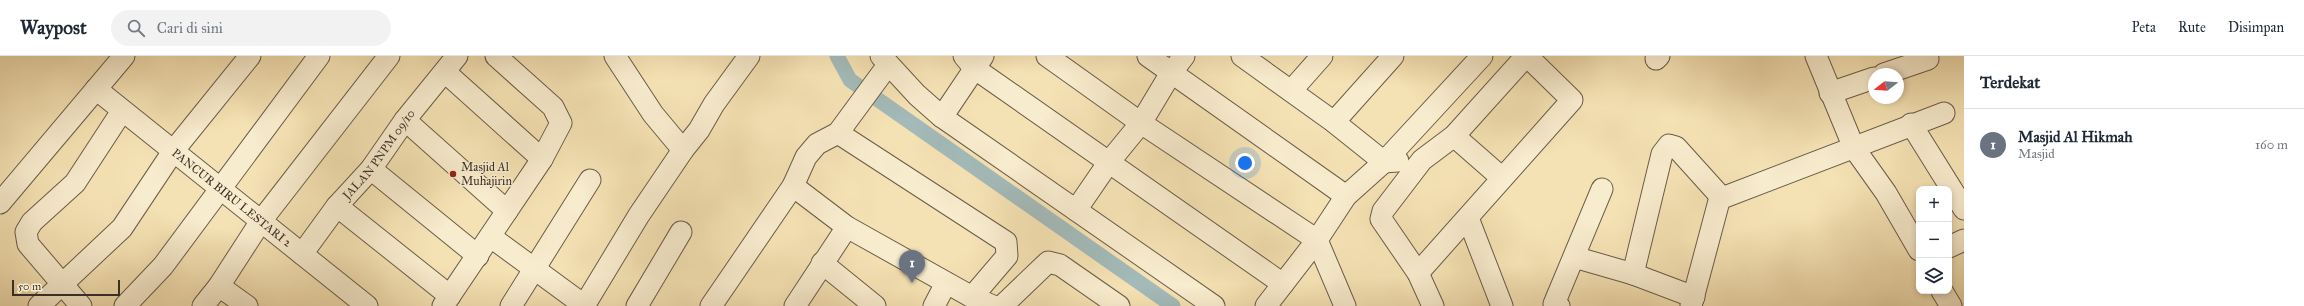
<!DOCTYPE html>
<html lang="id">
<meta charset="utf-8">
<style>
:root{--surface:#fff;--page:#f2f2f3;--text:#1f2937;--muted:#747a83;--line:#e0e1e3;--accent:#8f2418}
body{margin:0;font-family:"IM FELL Great Primer",serif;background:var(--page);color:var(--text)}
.controls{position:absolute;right:12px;bottom:12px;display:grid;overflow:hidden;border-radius:8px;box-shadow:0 2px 6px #0003}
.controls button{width:36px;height:36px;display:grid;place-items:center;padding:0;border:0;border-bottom:1px solid var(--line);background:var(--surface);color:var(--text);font:20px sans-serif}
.compass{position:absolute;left:1868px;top:12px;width:36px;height:36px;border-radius:50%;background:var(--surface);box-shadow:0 2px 6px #0003;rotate:253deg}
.scale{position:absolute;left:12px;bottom:10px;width:108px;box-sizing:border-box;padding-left:4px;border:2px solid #3b3027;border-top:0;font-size:11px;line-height:14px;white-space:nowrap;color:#3b3027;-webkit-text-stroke:3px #f8ecce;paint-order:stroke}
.you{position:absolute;left:1245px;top:107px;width:14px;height:14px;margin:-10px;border:3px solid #fff;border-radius:50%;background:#1a73e8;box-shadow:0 0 0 6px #1a73e833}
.badge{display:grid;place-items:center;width:26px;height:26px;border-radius:50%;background:var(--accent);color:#fff;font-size:13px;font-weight:700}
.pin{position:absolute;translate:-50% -33px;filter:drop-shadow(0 1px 2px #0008)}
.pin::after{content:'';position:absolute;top:21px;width:14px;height:12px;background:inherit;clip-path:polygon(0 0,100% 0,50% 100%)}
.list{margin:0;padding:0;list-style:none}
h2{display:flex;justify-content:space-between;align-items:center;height:52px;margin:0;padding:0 16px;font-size:17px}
h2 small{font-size:13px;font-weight:400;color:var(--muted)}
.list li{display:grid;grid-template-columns:26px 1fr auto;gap:12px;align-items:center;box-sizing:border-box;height:72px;padding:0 16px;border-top:1px solid var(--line)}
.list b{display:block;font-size:15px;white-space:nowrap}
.list p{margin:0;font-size:13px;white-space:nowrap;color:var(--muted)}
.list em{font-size:13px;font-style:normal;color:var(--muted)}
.icon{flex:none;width:22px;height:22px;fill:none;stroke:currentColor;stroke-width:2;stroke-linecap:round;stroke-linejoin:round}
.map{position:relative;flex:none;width:1964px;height:250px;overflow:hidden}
header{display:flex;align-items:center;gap:24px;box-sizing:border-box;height:56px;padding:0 20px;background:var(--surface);border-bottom:1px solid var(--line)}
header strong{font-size:19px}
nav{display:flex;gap:22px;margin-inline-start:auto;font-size:14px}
.search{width:280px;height:36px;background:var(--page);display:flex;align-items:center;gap:10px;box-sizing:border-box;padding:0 14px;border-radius:22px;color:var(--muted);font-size:15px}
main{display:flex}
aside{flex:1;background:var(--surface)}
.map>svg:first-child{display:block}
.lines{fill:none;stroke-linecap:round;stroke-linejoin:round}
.canal{stroke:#a3bab9;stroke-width:15}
.minor-casing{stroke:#6a5c4a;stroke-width:23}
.minor{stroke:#f8ecce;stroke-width:21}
.poi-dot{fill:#8f2418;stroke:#f8ecce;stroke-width:1.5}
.labels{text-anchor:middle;stroke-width:3;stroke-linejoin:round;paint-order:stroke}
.street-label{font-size:12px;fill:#3b3027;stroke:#f8ecce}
.poi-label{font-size:12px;fill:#3b3027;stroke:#f8ecce;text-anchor:start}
</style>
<header>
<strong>Waypost</strong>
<div class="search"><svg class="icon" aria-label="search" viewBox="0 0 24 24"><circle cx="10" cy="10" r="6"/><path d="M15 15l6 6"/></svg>Cari di sini</div>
<nav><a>Peta</a><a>Rute</a><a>Disimpan</a></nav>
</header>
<main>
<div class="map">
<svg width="1964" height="250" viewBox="0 0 1964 250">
<rect width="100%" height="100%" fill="#f5e2b4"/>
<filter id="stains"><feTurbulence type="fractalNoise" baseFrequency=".005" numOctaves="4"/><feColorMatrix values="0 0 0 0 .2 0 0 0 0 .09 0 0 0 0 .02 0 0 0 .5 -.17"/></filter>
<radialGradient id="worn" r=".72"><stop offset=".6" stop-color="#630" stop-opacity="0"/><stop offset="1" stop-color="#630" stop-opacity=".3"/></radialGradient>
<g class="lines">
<polyline class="canal" points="837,0 850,24 1173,250"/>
<defs>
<g id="minor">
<polyline points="881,0 917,39 942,61 1214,250"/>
<polyline points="964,0 974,12 1283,228"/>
<polyline points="1047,0 1141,67 1317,184 1345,250"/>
<polyline points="1148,0 1346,140"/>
<polyline points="1242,0 1334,66 1384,106 1398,105"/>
<polyline points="1816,0 1854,92 1886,137 1919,194"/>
<polyline points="1656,3 1659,0"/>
<polyline points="445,16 542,103"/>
<polyline points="1884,18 1928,3"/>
<path id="s1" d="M 96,33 L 367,250"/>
<polyline points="1291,35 1322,0"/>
<polyline points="1830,37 1874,22"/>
<polyline points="942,61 983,0"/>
<polyline points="405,64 507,155"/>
<polyline points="1334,66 1393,0"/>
<polyline points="1911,68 1964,153"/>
<polyline points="838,77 1006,186 1007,200 972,241"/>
<polyline points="1454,80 1502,122"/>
<polyline points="683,94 699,74 714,48 749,0"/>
<polyline points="371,113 478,200"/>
<polyline points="793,130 847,171 972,241 993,250"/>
<polyline points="0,147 124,0"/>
<polyline points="337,150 450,240"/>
<polyline points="1076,154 1109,106 1141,67 1171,17 1184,0"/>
<polyline points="1468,162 1502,250"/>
<polyline points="491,181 585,250"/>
<polyline points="1949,191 1964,184"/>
<path id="s2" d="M 302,198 L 337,150 L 371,113 L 405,64 L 457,0"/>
<polyline points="1574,201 1633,218 1694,241"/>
<polyline points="822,207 875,250"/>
<polyline points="1418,217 1572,44 1527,0"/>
<polyline points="1633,218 1662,98 1669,89 1676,91 1722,142"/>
<polyline points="219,230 247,250"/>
<polyline points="1942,235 1951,250"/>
<polyline points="39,250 122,172 174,94 250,0"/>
<polyline points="81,250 28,188 26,176 32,166 75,127 122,55"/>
<polyline points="125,250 163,210 319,0"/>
<polyline points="203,250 219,230 261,165 389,0"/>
<polyline points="443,250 542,103 561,67 553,51 496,0"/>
<polyline points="511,250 590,124"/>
<polyline points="584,250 639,159 683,94 653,58 615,0"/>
<polyline points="637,250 681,176"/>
<polyline points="711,250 793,130 806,101 817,88 838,77 888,9"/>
<polyline points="795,250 847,171"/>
<polyline points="934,250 946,227"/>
<polyline points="1002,250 1048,206 1060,209 1119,250"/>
<polyline points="1266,250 1317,184 1346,140 1384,106 1482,0"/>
<polyline points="1433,250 1418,217 1381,163 1383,155 1422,104 1454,80 1526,0"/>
<polyline points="1559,250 1554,248 1602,133"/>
<polyline points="1691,250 1719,145 1722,142 1944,57"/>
</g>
</defs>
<use href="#minor" class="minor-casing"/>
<use href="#minor" class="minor"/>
</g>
<circle class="poi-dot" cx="453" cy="118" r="4"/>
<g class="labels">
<g class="street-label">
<text dy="4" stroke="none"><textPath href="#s2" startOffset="126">JALAN PNPM 09/10</textPath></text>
<text dy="4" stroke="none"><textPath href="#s1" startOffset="174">PANCUR BIRU LESTARI 2</textPath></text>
</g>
<g class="poi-label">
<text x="461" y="115">Masjid Al<tspan x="461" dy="14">Muhajirin</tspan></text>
</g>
</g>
<rect width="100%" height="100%" filter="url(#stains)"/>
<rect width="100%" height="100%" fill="url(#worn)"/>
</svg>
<div class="controls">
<button>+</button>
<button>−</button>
<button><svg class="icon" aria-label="layers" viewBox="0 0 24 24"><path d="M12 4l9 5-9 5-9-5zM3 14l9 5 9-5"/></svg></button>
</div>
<svg class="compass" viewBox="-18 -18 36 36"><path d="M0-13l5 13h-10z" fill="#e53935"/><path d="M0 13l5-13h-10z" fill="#747a83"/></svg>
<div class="scale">50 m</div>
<div class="you"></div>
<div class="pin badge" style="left:912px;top:227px;background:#6b7280">1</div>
</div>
<aside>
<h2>Terdekat<small></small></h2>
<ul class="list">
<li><span class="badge" style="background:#6b7280">1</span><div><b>Masjid Al Hikmah</b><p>Masjid</p></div><em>160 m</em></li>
</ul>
</aside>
</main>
